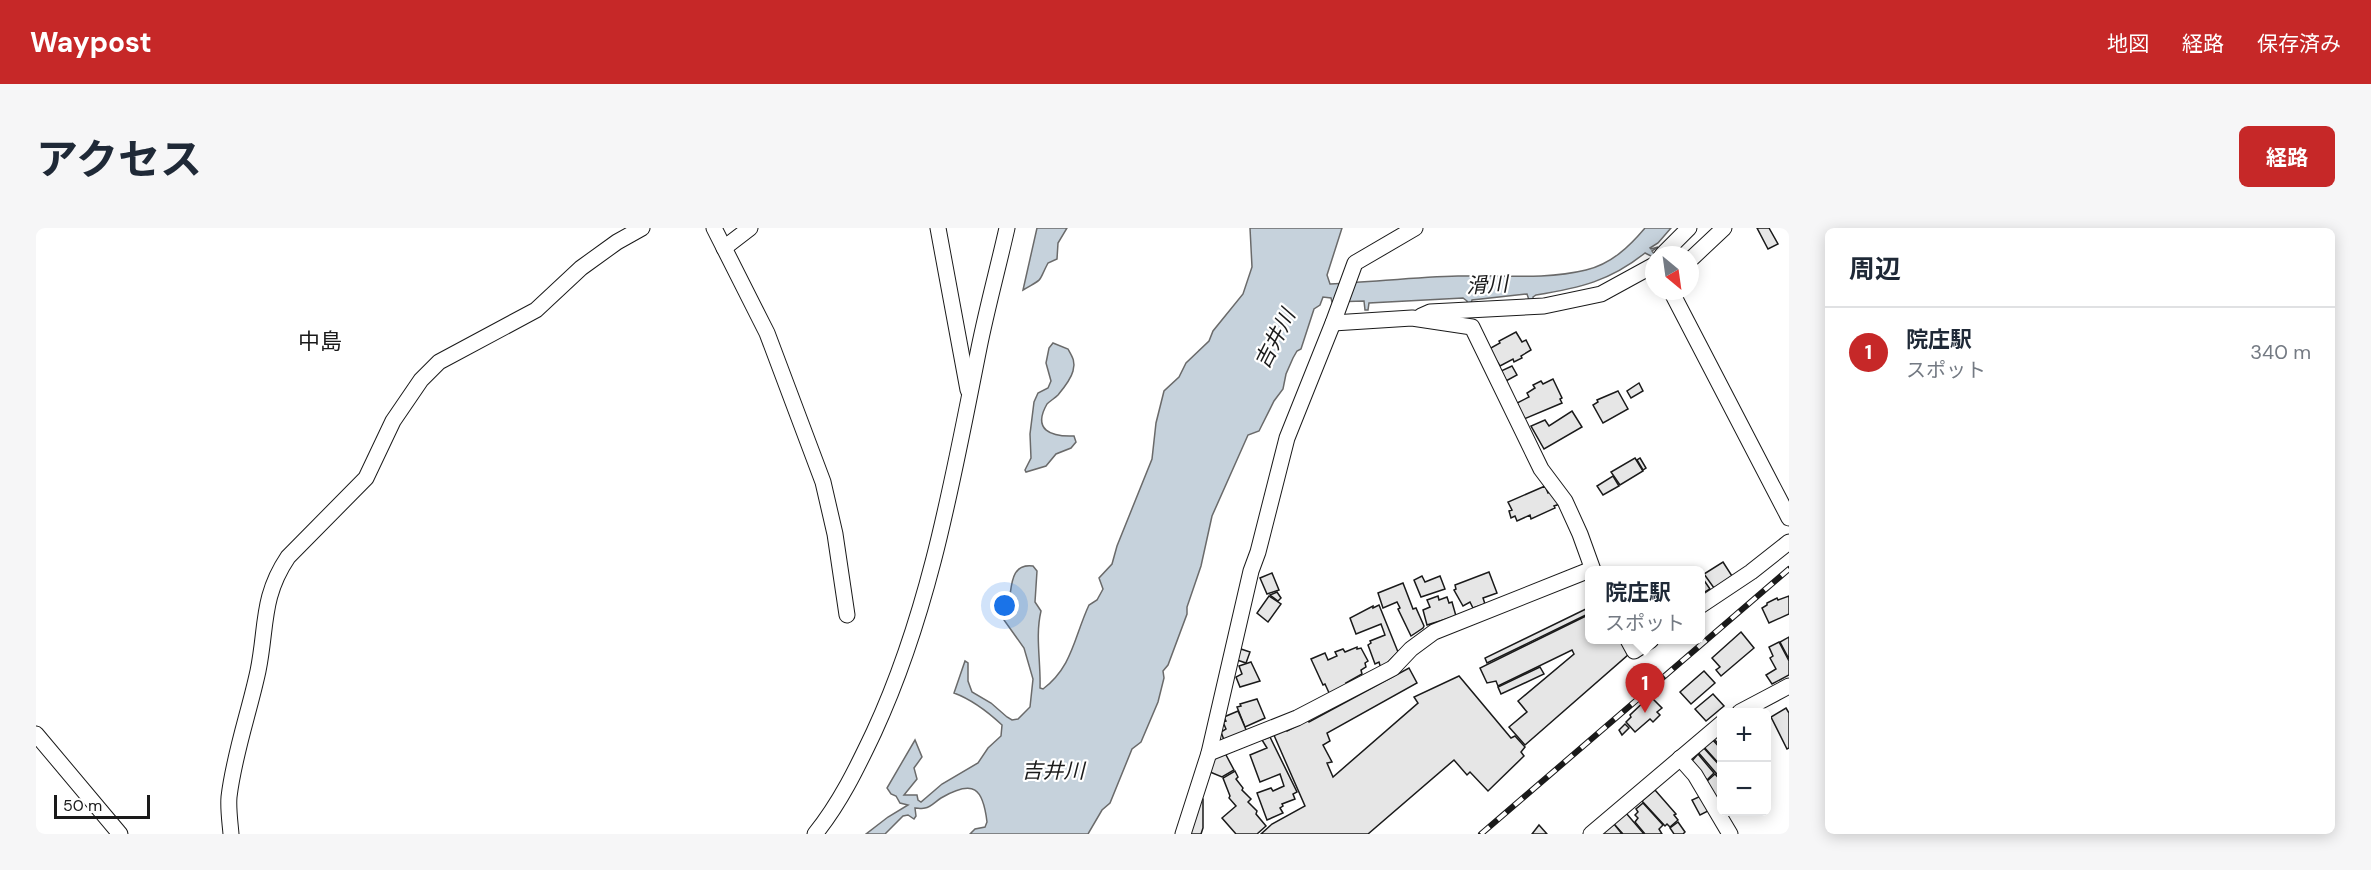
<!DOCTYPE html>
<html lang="ja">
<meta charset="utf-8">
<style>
:root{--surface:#fff;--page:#f6f6f7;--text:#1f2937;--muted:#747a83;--line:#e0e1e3;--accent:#c62828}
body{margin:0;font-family:"DM Sans","Noto Sans JP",sans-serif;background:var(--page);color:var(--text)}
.controls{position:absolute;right:18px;bottom:18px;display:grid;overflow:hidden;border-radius:9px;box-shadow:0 3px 15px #0003}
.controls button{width:54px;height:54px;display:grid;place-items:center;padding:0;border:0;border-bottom:2px solid var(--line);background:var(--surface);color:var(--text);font:30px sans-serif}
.compass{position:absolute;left:1609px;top:18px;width:54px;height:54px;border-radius:50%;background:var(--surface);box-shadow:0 3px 15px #0003;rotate:151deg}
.scale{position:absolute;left:18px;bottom:15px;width:96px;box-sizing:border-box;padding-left:6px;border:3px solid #1a1a1a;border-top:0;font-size:16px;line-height:21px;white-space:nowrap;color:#1a1a1a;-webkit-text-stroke:4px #fff;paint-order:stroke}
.you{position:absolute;left:969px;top:378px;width:21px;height:21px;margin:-15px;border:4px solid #fff;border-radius:50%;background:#1a73e8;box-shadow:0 0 0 9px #1a73e833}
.badge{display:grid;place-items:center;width:39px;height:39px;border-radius:50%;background:var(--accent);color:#fff;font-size:20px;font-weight:700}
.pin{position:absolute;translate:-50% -50px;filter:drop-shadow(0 2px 3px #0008)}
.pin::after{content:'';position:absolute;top:32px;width:21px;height:18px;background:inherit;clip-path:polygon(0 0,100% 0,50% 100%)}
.popup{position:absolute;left:1549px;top:338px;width:120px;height:78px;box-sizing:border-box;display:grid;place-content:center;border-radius:9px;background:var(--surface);filter:drop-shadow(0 2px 4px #0005);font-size:20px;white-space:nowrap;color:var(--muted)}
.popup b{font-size:22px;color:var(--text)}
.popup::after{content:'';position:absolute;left:50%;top:100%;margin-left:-12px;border:12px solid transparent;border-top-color:var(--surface)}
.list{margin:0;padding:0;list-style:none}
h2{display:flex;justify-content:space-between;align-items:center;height:78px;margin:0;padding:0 24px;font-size:26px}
h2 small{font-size:20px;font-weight:400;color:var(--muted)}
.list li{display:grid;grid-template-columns:39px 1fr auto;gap:18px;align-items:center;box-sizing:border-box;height:90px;padding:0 24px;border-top:2px solid var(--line)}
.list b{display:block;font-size:22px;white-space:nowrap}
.list p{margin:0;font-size:20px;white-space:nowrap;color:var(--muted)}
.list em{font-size:20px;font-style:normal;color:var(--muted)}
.map{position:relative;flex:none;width:1753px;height:606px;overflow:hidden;border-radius:9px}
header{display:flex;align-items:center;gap:36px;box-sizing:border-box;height:84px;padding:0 30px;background:var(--accent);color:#fff}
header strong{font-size:28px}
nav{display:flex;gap:33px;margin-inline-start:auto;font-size:21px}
.intro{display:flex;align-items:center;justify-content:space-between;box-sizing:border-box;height:144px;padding:0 36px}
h1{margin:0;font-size:42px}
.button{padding:15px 27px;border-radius:9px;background:var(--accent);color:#fff;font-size:21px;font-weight:700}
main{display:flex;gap:36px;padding:0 36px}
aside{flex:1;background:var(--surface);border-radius:9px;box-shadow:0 3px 15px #0003}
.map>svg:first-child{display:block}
.water{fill:#c6d2dc;stroke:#6a6a6a;stroke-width:1.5}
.building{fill:#e6e6e6;stroke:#1a1a1a;stroke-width:1.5}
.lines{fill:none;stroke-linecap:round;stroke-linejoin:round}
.minor-casing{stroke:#1a1a1a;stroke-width:17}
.minor{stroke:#fff;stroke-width:15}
.rail-casing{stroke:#1a1a1a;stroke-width:6}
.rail{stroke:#fff;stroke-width:4;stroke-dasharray:11;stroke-linecap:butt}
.labels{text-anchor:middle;stroke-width:4.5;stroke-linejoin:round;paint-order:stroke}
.water-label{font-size:21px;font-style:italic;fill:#1a1a1a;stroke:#fff}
.quarter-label{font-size:22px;fill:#1a1a1a;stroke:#fff}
</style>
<header>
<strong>Waypost</strong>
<nav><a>地図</a><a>経路</a><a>保存済み</a></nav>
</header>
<div class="intro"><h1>アクセス</h1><a class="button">経路</a></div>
<main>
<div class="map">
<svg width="1753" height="606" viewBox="0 0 1753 606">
<rect width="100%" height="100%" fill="#fff"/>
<g class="water">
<path d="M 1001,0 L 1031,0 L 1022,15 L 1021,31 L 1012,35 C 1001,56 1009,49 987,62 Z"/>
<path d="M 1214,0 L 1306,0 L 1291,47 L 1294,56 C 1337,54 1380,49 1422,48 C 1465,47 1509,52 1550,42 C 1575,36 1593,19 1609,0 L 1635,0 L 1622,15 L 1614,20 L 1615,21 L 1622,19 L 1616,23 L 1619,27 L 1617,29 L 1609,25 C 1574,53 1544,60 1500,67 L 1497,69 L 1498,75 L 1494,75 L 1491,66 L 1436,72 L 1435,76 L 1431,76 L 1431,73 L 1427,70 L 1333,75 L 1332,82 L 1329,82 L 1328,73 L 1296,74 L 1295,70 L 1287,69 L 1284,77 L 1278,81 L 1265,121 L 1261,123 L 1257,130 L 1250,146 L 1247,161 L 1238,173 L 1223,203 L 1212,207 L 1176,288 L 1165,338 L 1151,379 L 1151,386 L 1132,437 L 1127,443 L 1128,450 L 1122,474 L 1105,514 L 1096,521 L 1074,575 L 1066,582 L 1052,606 L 934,606 L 939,601 L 949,599 L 951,594 C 947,560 938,551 905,570 C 900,573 895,579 889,580 C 886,581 882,580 879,580 L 880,588 L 878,591 L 872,587 L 867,588 L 849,606 L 830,606 L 852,589 L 872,577 L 864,575 L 860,568 L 855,566 L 851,560 L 879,512 L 886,529 L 878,540 L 881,551 L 868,567 L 881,567 L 882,572 L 885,574 L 906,556 L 942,535 L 952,520 L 965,508 L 966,497 C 951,483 937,472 918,465 L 929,433 L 932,435 L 932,453 L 936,464 L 955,475 L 971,489 L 976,492 L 982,491 L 994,479 L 997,451 L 988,420 L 968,392 C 968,385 971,380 973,373 C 976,359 974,335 997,338 L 1001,343 L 999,374 L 1005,383 C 999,408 1005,434 1004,460 L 1007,461 C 1037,438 1038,409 1053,377 L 1061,372 L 1067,361 L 1063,350 L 1076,336 L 1081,318 L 1116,231 L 1120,195 L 1128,163 L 1143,149 L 1150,135 L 1173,113 L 1177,103 L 1207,66 L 1216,39 Z"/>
<path d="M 1017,115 L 1032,121 C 1036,128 1040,134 1037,143 C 1035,151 1027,161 1022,167 C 1019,170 1014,173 1011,176 C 996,202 1015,209 1038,208 L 1040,214 L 1035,220 L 1020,226 L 1010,238 L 990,244 L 989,242 L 995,230 L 994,206 L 998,174 L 1002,165 L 1012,160 L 1015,153 L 1010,135 L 1013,120 Z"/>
</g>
<g class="building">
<polygon points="1721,0 1733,0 1742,16 1732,21"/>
<polygon points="1480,104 1486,114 1490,112 1495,122 1485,128 1486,130 1478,134 1477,131 1464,138 1453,121 1464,115 1463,113"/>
<polygon points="1476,138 1481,147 1470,153 1465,143"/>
<polygon points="1517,151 1526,170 1524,171 1526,175 1488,191 1481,175 1493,169 1491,165 1499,160 1497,157 1505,153 1507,156"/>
<polygon points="1603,155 1607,163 1595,170 1591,163"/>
<polygon points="1582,163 1592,181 1567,195 1557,177 1562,174 1561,172"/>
<polygon points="1536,183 1546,199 1508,221 1495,198 1509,192 1513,198"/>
<polygon points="1599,230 1607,243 1584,257 1575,244"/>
<polygon points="1604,230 1610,240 1607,242 1601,232"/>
<polygon points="1577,248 1583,258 1567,267 1561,258"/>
<polygon points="1509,258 1512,265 1516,263 1524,276 1518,278 1519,280 1495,291 1494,287 1481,293 1479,288 1475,290 1473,283 1476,282 1472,274"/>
<polygon points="1687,334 1696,348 1678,360 1668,346"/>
<polygon points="1453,344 1461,365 1447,370 1449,376 1437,380 1434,374 1427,378 1418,362 1420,361 1419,357"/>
<polygon points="1236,345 1243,362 1231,366 1224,350"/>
<polygon points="1386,348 1389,354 1404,348 1409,361 1385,369 1378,352"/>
<polygon points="1665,348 1674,361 1664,367 1664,348"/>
<polygon points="1367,355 1377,381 1380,380 1388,398 1387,400 1375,408 1362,381 1364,380 1361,374 1347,380 1342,365"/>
<polygon points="1241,364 1245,370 1242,373 1234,367"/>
<polygon points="1233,368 1245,376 1232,394 1221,385"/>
<polygon points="1402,368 1403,372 1411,369 1413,375 1416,374 1420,388 1391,397 1387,382 1394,379 1391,372"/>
<polygon points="1753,368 1753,386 1733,395 1726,380 1731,377 1731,375 1741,370 1742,372"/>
<polygon points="1343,377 1362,424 1345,441 1343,434 1339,436 1332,417 1335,415 1334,413 1349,407 1345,396 1320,406 1314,390 1337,378 1337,380"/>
<polygon points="1554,379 1554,385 1451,435 1449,430"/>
<polygon points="1554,386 1554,412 1585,412 1593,426 1489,517 1473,499 1491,484 1482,473 1538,426 1536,422 1462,458 1460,453 1451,455 1444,440"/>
<polygon points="1705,404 1718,420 1685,448 1680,442 1684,439 1676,430"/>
<polygon points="1753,409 1753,431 1744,414"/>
<polygon points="1743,414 1753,433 1753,447 1736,456 1730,447 1740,441 1734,430 1737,428 1733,419"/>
<polygon points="1321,419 1321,421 1325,420 1332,433 1329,435 1330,439 1325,442 1326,446 1310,455 1312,457 1294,467 1289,456 1287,457 1275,431 1289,425 1292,432 1301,428 1299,424 1307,421 1309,424"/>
<polygon points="1205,421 1214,424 1210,435 1201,432"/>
<polygon points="1215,434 1224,453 1204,459 1200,449 1206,446 1203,438"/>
<polygon points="1504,439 1508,446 1465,466 1462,459"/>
<polygon points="1373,440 1381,455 1291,505 1294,513 1287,517 1296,534 1291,535 1297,549 1382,475 1378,469 1423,448 1475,510 1479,508 1489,519 1485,524 1488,528 1452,563 1434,544 1431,547 1418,532 1332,606 1225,606 1236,596 1269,578 1237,505 1249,500 1251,503 1272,492 1273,494"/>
<polygon points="1668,443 1679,455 1655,476 1644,464"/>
<polygon points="1677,466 1688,478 1670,493 1659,481"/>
<polygon points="1614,468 1626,480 1621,484 1624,487 1617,494 1614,491 1599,504 1590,494 1595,489 1594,487"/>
<polygon points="1221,471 1229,490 1209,499 1201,479 1205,478 1204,476"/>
<polygon points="1750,480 1753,485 1753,520 1751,521 1735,489"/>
<polygon points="1202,483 1211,504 1188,512 1185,504 1190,501 1187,494 1190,493 1188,489"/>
<polygon points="1589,496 1593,500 1586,507 1583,502"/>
<polygon points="1684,504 1686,506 1686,520 1676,509"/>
<polygon points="1234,509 1261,564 1257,566 1259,571 1246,576 1247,578 1244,580 1247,585 1231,592 1221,565 1235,560 1237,563 1248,558 1244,546 1224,554 1214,527 1231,520 1226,512"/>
<polygon points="1675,510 1686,522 1686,539 1667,518"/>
<polygon points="1666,518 1686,540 1686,552 1661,523"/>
<polygon points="1189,525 1198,542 1186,549 1174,544 1176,531"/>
<polygon points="1662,526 1678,545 1671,552 1655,534"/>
<polygon points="1199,543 1202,549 1200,551 1207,560 1206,562 1215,571 1212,574 1221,583 1220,586 1230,598 1221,606 1200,606 1186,590 1200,578 1193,570 1194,568 1187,550"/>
<polygon points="1679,546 1686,554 1686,566 1680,570 1670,554"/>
<polygon points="1619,562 1640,586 1638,587 1642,592 1634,599 1631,596 1629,598 1606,573"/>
<polygon points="1667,567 1674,582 1664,587 1656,572"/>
<polygon points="1165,569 1167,571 1167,600 1165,606 1154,606"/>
<polygon points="1607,575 1627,597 1623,601 1626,606 1609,606 1599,594 1602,590 1599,587 1602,584 1600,581"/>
<polygon points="1590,585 1608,606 1587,606 1578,596"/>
<polygon points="1642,594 1649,604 1647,606 1638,606 1634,600"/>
<polygon points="1578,596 1586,606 1566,606"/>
<polygon points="1503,597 1511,606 1496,606"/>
</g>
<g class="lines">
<defs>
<g id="minor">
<polyline points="678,0 731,105 787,254 799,306 811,387"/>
<polyline points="902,0 932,162"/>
<polyline points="688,20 714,0"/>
<polyline points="1626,27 1653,0"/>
<polyline points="1654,32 1688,0"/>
<polyline points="1635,63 1753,290"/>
<polyline points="1385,88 1394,84 1508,78 1565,66 1618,37"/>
<polyline points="1297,95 1376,90 1436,99 1505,241 1529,273 1544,306 1557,342"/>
<polyline points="1664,378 1715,344 1753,314"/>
<polyline points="1592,412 1598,423 1615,412"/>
<polyline points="1704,484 1753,458"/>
<polyline points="0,506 84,606"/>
<polyline points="1173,525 1261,490 1357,440 1375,421 1398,404 1556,341"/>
<polyline points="1644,530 1659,547 1694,606"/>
<path d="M 195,606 C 194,594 192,581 193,569 C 198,526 213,485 222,443 C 231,399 225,369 252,329 L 330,250 L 357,193 L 385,152 L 403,134 L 500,82 L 545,40 L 581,14 L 606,0"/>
<path d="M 779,606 C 804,575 821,540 838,504 C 894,383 917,250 943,120 C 951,80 962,40 971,0"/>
<polyline points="1147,606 1173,525 1215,343 1222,324 1251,210 1297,95 1319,35 1379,0"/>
<polyline points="1555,606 1686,495"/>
</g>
</defs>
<use href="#minor" class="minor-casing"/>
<use href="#minor" class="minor"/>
<defs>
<polyline id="rail" points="1445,606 1753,341"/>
</defs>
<use href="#rail" class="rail-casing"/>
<use href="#rail" class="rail"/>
</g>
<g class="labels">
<g class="water-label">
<text transform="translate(1451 57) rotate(-3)" y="7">滑川</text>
<text transform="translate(1239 111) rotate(-63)" y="7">吉井川</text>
<text x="1017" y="550">吉井川</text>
</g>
<g class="quarter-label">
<text x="284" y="121">中島</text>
</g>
</g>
</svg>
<div class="controls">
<button>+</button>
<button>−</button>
</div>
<svg class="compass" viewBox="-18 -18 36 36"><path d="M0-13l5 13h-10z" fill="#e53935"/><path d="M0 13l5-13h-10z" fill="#747a83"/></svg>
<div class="scale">50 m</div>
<div class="you"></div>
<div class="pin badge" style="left:1609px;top:485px">1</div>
<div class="popup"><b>院庄駅</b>スポット</div>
</div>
<aside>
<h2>周辺<small></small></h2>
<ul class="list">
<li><span class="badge">1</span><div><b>院庄駅</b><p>スポット</p></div><em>340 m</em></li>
</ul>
</aside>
</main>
